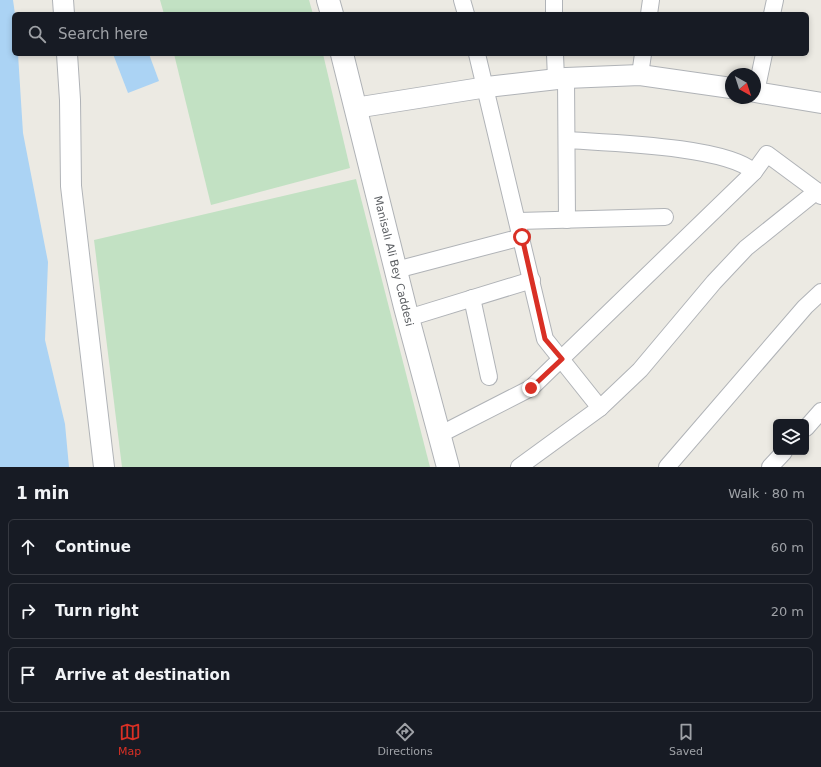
<!DOCTYPE html>
<meta charset="utf-8">
<style>
:root{--surface:#171b24;--page:#20242c;--text:#f1f3f6;--muted:#9ea1a6;--line:#363941;--accent:#d93025}
body{margin:0;font-family:"DejaVu Sans",sans-serif;background:var(--page);color:var(--text)}
.controls{position:absolute;right:12px;bottom:12px;display:grid;overflow:hidden;border-radius:6px;box-shadow:0 2px 6px #0003}
.controls button{width:36px;height:36px;display:grid;place-items:center;padding:0;border:0;border-bottom:1px solid var(--line);background:var(--surface);color:var(--text);font:20px sans-serif}
.compass{position:absolute;left:725px;top:68px;width:36px;height:36px;border-radius:50%;background:var(--surface);box-shadow:0 2px 6px #0003;rotate:141deg}
.stop{position:absolute;width:12px;height:12px;margin:-9px;border:3px solid #d93025;border-radius:50%;background:#fff}
.stop.end{background:#d93025;border-color:#fff;box-shadow:0 1px 4px #0008}
.list{margin:0;padding:0;list-style:none}
h2{display:flex;justify-content:space-between;align-items:center;height:52px;margin:0;padding:0 16px;font-size:17px}
h2 small{font-size:13px;font-weight:400;color:var(--muted)}
.list li{display:grid;grid-template-columns:26px 1fr auto;gap:12px;align-items:center;box-sizing:border-box;height:56px;margin:0 8px 8px;padding:0 8px;border:1px solid var(--line);border-radius:6px}
.list b{display:block;font-size:15px;white-space:nowrap}
.list em{font-size:13px;font-style:normal;color:var(--muted)}
.icon{flex:none;width:22px;height:22px;fill:none;stroke:currentColor;stroke-width:2;stroke-linecap:round;stroke-linejoin:round}
.map{position:relative;flex:none;width:821px;height:467px;overflow:hidden}
.search{position:absolute;background:var(--surface);box-shadow:0 2px 6px #0003;left:12px;right:12px;top:12px;height:44px;display:flex;align-items:center;gap:10px;box-sizing:border-box;padding:0 14px;border-radius:6px;color:var(--muted);font-size:15px}
.sheet{height:244px;background:var(--surface)}
nav{display:flex;justify-content:space-around;align-items:center;box-sizing:border-box;height:56px;border-top:1px solid var(--line);background:var(--surface);font-size:11px;color:var(--muted)}
nav a{display:grid;justify-items:center;gap:2px}
nav .on{color:var(--accent)}
.map>svg:first-child{display:block}
.green{fill:#c2e1c3}
.water{fill:#abd3f4}
.lines{fill:none;stroke-linecap:round;stroke-linejoin:round}
.minor-casing{stroke:#b0b3b7;stroke-width:18}
.tertiary-casing{stroke:#b0b3b7;stroke-width:22}
.secondary-casing{stroke:#afb2b6;stroke-width:24}
.minor{stroke:#fff;stroke-width:16}
.tertiary{stroke:#fff;stroke-width:20}
.secondary{stroke:#fff;stroke-width:22}
.route{stroke:#d93025;stroke-width:5}
.labels{text-anchor:middle;stroke-width:3.5;stroke-linejoin:round;paint-order:stroke}
.street-label{font-size:11px;fill:#5b5e62;stroke:#fff}
</style>
<div class="map">
<svg width="821" height="467" viewBox="0 0 821 467">
<rect width="100%" height="100%" fill="#eceae3"/>
<g class="green">
<polygon points="160,0 309,0 313,14 164,14"/>
<polygon points="174,54 323,54 350,168 211,205"/>
<polygon points="356,179 430,467 122,467 94,240"/>
</g>
<g class="water">
<polygon points="0,0 13,0 15,14 14,54 18,54 23,133 48,262 45,340 65,424 69,467 0,467"/>
<polygon points="113,54 149,54 159,81 128,93"/>
</g>
<g class="lines">
<defs>
<g id="minor">
<polyline points="462,0 466,14"/>
<polyline points="554,0 554,14"/>
<polyline points="649,14 651,0"/>
<polyline points="772,14 775,0"/>
<polyline points="477,54 545,339 600,408"/>
<polyline points="555,54 556,79"/>
<polyline points="640,75 643,54"/>
<polyline points="566,78 567,220"/>
<polyline points="756,92 764,54"/>
<path d="M 567,140 C 609,143 726,146 754,172"/>
<polyline points="518,221 665,217"/>
<polyline points="396,270 522,237"/>
<polyline points="472,298 489,377"/>
<polyline points="408,318 532,280"/>
<polyline points="806,428 821,411"/>
<polyline points="439,435 531,388 754,172 767,154 817,191 821,196"/>
<polyline points="519,467 600,408 640,370 714,282 746,248 817,191"/>
<polyline points="667,467 805,307 821,292"/>
<polyline points="770,467 784,452"/>
</g>
<g id="tertiary">
<polyline points="63,0 64,14"/>
<polyline points="67,54 70,100 71,186 104,467"/>
<polyline points="755,92 821,103"/>
<polyline points="355,108 487,87 566,78 640,75 731,88"/>
</g>
<g id="secondary">
<polyline points="328,0 332,14"/>
<polyline points="342,54 405,307 448,467"/>
</g>
</defs>
<use href="#minor" class="minor-casing"/>
<use href="#tertiary" class="tertiary-casing"/>
<use href="#secondary" class="secondary-casing"/>
<use href="#minor" class="minor"/>
<use href="#tertiary" class="tertiary"/>
<use href="#secondary" class="secondary"/>
</g>
<g class="lines">
<polyline class="route" points="522,237 545,339 562,359 531,388"/>
</g>
<g class="labels">
<g class="street-label">
<text transform="translate(394 261) rotate(76)" y="4">Manisalı Ali Bey Caddesi</text>
</g>
</g>
</svg>
<div class="controls">
<button><svg class="icon" aria-label="layers" viewBox="0 0 24 24"><path d="M12 4l9 5-9 5-9-5zM3 14l9 5 9-5"/></svg></button>
</div>
<svg class="compass" viewBox="-18 -18 36 36"><path d="M0-13l5 13h-10z" fill="#e53935"/><path d="M0 13l5-13h-10z" fill="#9ea1a6"/></svg>
<div class="stop" style="left:522px;top:237px"></div>
<div class="stop end" style="left:531px;top:388px"></div>
<div class="search"><svg class="icon" aria-label="search" viewBox="0 0 24 24"><circle cx="10" cy="10" r="6"/><path d="M15 15l6 6"/></svg>Search here</div>
</div>
<section class="sheet">
<h2>1 min<small>Walk · 80 m</small></h2>
<ul class="list">
<li><svg class="icon" aria-label="ahead" viewBox="0 0 24 24"><path d="M12 20V5M6 11l6-6 6 6"/></svg><div><b>Continue</b></div><em>60 m</em></li>
<li><svg class="icon" aria-label="right" viewBox="0 0 24 24"><path d="M7 20v-9h11M14 6l5 5-5 5"/></svg><div><b>Turn right</b></div><em>20 m</em></li>
<li><svg class="icon" aria-label="arrive" viewBox="0 0 24 24"><path d="M6 21V4h12l-3 4 3 4H6"/></svg><div><b>Arrive at destination</b></div></li>
</ul>
</section>
<nav>
<a class="on"><svg class="icon" aria-label="map" viewBox="0 0 24 24"><path d="M3 6l6-2 6 2 6-2v14l-6 2-6-2-6 2zM9 4v14M15 6v14"/></svg>Map</a>
<a><svg class="icon" aria-label="directions" viewBox="0 0 24 24"><path d="M12 3l9 9-9 9-9-9zM9 14v-3h6M13 9l2 2-2 2"/></svg>Directions</a>
<a><svg class="icon" aria-label="saved" viewBox="0 0 24 24"><path d="M7 4h10v16l-5-4-5 4z"/></svg>Saved</a>
</nav>
